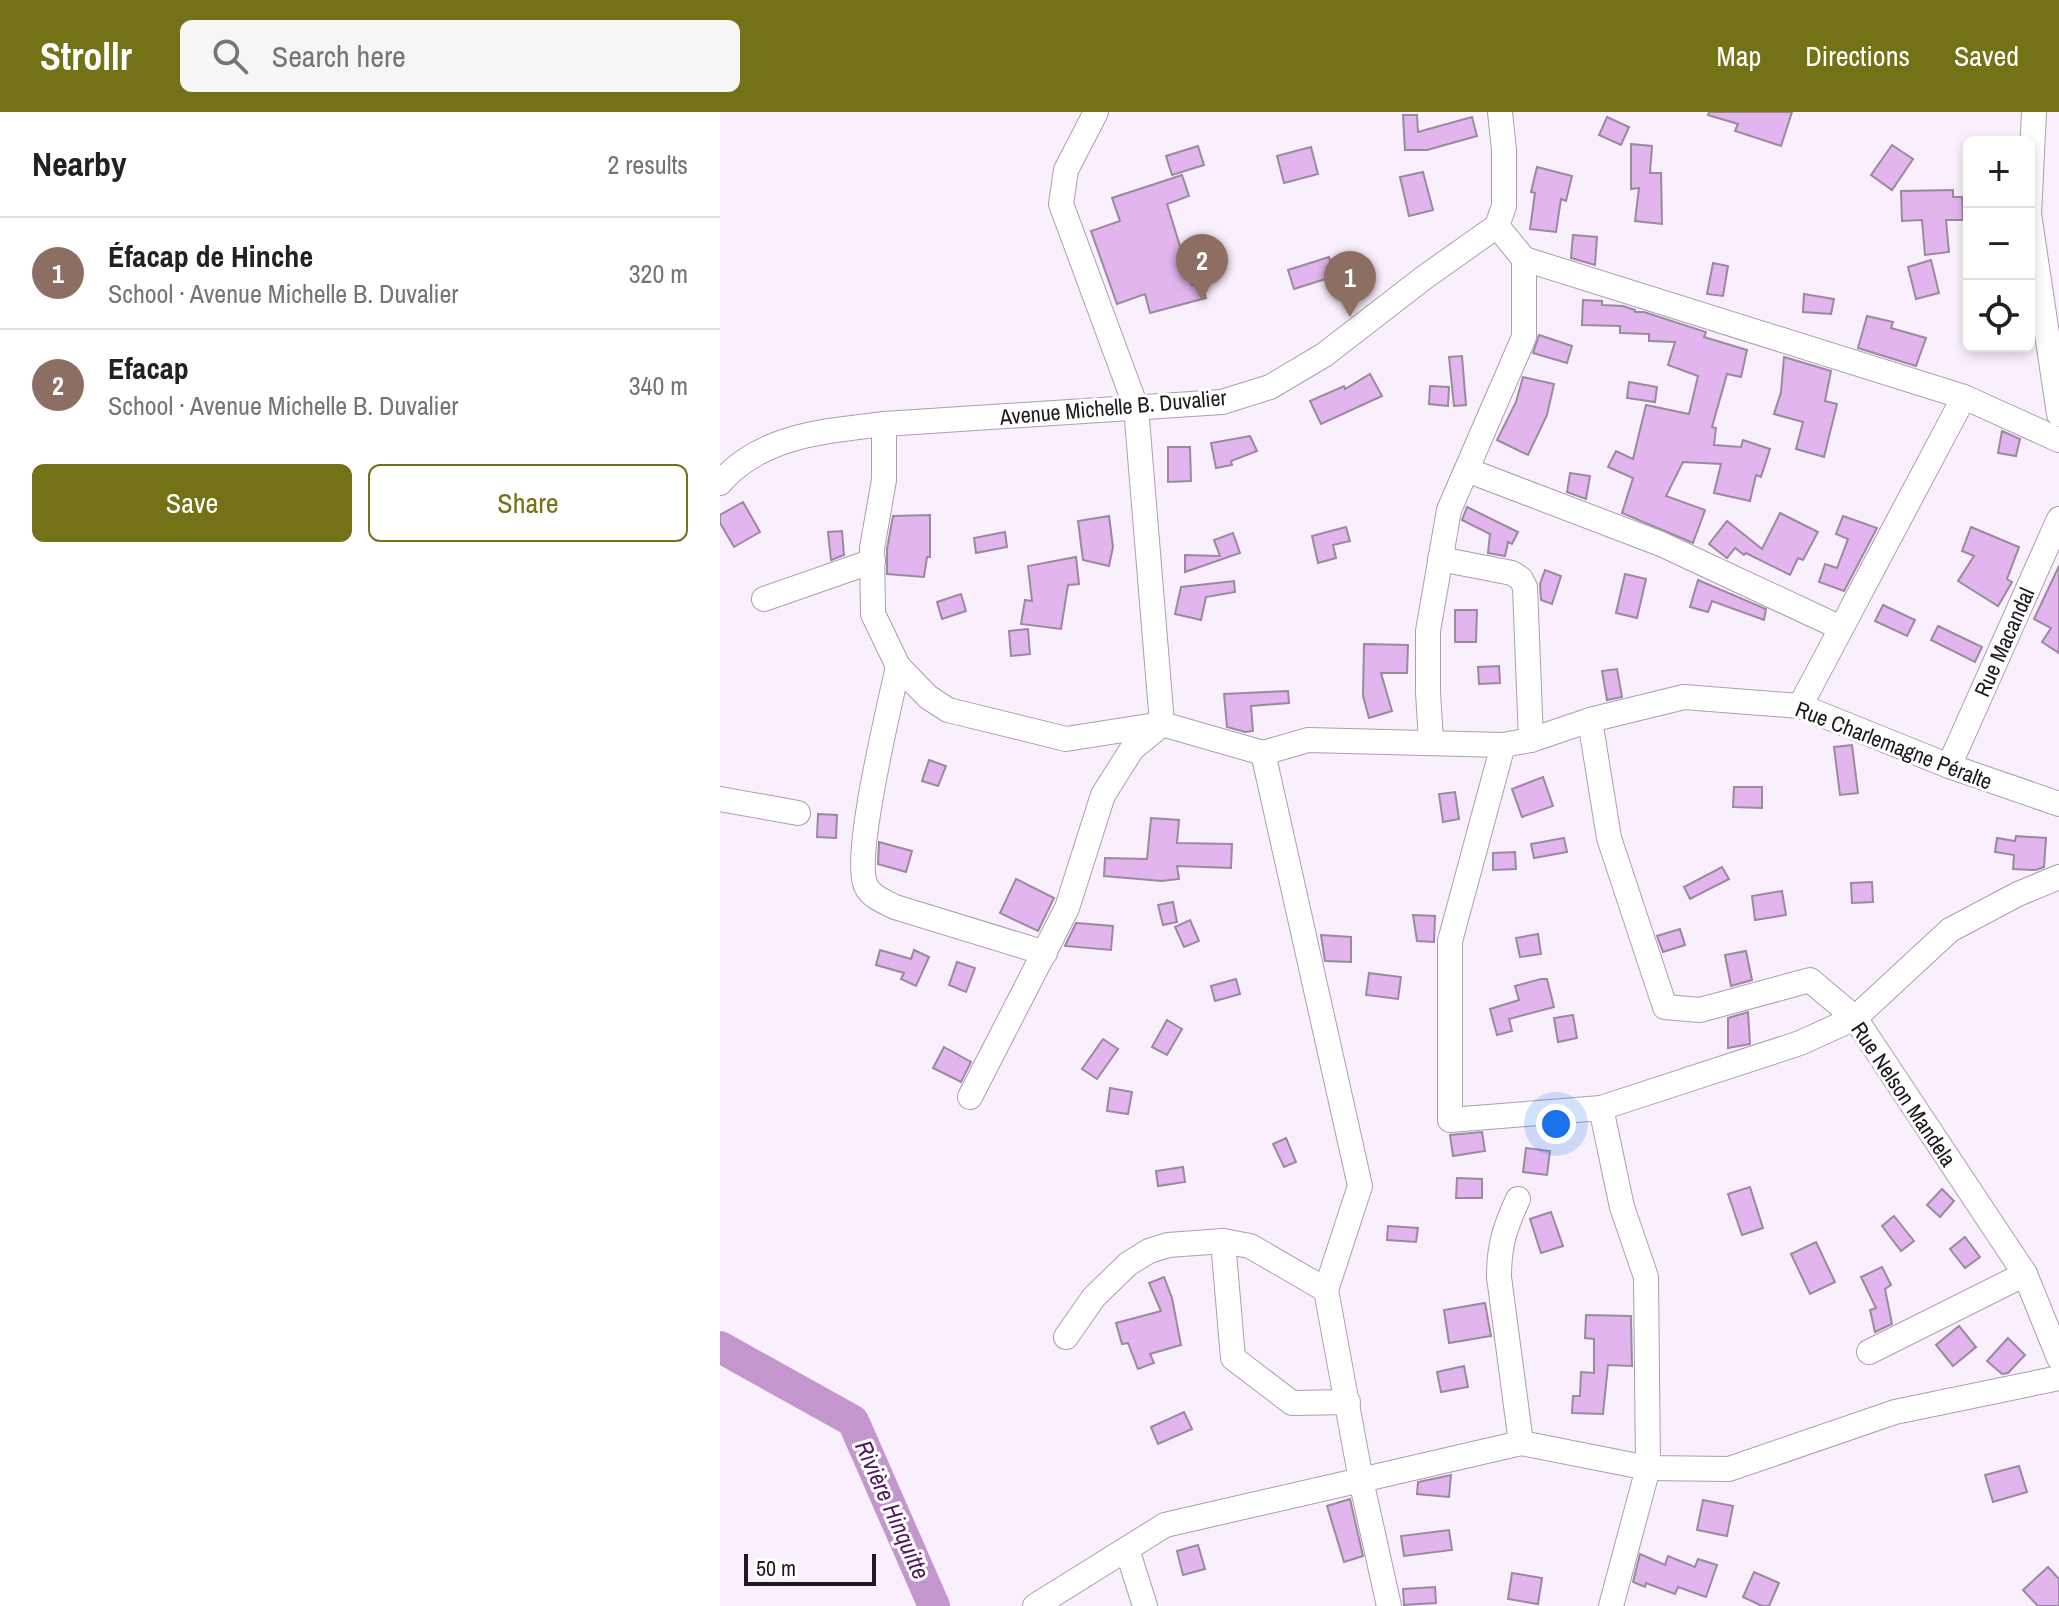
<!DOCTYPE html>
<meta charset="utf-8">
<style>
:root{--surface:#fff;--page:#f6f6f6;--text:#202124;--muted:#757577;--line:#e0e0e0;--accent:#737217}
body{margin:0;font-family:"Archivo Narrow",sans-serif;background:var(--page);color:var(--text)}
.controls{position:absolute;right:24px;top:24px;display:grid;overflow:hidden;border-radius:12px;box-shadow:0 4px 12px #0003}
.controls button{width:72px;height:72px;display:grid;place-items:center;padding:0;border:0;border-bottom:2px solid var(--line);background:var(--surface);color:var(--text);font:40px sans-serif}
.scale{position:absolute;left:24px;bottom:20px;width:132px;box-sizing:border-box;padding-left:8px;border:4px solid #1e1920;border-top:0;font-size:22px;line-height:28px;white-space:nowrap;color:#1e1920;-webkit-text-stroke:6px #fff;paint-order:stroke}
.you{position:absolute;left:836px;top:1012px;width:28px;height:28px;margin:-20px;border:6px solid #fff;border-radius:50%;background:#1a73e8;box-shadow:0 0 0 12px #1a73e833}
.badge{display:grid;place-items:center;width:52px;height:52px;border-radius:50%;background:var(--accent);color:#fff;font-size:26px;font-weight:700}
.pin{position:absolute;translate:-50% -66px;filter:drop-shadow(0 2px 4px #0008)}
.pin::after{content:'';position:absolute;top:42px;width:28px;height:24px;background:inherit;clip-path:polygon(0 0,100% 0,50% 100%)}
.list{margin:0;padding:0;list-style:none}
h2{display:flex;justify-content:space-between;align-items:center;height:104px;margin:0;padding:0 32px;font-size:34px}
h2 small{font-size:26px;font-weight:400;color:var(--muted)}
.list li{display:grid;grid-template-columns:52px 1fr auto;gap:24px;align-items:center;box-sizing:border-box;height:112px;padding:0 32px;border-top:2px solid var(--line)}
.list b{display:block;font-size:30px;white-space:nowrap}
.list p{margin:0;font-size:26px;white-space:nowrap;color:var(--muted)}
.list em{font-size:26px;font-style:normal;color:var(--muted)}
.actions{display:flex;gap:16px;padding:24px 32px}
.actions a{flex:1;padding:18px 0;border:2px solid var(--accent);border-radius:12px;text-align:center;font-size:28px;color:var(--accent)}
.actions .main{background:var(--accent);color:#fff}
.icon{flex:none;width:44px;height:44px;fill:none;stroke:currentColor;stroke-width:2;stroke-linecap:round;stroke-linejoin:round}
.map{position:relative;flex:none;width:1339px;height:1494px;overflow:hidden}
header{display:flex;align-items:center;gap:48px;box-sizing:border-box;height:112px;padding:0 40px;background:var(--accent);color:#fff}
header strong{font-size:38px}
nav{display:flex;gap:44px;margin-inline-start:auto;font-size:28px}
.search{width:560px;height:72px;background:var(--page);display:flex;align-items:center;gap:20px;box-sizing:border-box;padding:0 28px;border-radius:12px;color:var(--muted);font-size:30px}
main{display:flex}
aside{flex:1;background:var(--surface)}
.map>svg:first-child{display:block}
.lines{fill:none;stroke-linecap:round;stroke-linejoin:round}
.river{stroke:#c397ce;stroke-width:32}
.building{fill:#e2b5ee;stroke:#998a9d;stroke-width:2}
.minor-casing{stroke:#ad9db0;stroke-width:26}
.minor{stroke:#fff;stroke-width:24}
.labels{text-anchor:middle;stroke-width:6;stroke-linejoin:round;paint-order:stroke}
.street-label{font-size:22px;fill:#1e1920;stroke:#fff}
.water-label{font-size:24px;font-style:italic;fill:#50195c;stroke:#fff}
</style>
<header>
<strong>Strollr</strong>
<div class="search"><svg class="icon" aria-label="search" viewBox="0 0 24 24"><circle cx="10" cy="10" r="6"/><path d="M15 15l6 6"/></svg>Search here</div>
<nav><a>Map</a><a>Directions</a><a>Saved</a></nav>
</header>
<main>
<aside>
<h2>Nearby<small>2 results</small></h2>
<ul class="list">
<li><span class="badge" style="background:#8d6e63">1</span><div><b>Éfacap de Hinche</b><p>School · Avenue Michelle B. Duvalier</p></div><em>320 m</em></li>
<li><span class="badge" style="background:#8d6e63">2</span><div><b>Efacap</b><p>School · Avenue Michelle B. Duvalier</p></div><em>340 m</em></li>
</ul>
<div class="actions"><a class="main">Save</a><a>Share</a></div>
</aside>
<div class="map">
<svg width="1339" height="1494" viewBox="0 0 1339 1494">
<rect width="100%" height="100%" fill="#faf0fd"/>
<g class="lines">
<polyline class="river" points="0,1235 133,1309 214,1494"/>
</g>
<g class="building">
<polygon points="989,0 1072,0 1061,34 1015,19 1018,12 988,3"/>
<polygon points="683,3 697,3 698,20 752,5 757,24 707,38 685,38"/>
<polygon points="887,5 909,15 901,33 879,23"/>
<polygon points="911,32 932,34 930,61 941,61 942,112 915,109 919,76 911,77"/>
<polygon points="1172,33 1193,47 1172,78 1151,63"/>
<polygon points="478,34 484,53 452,63 446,44"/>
<polygon points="591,35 598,62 564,71 557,44"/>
<polygon points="817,55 852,64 846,89 841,87 836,120 810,117 815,81 811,80"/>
<polygon points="703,60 713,98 689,104 680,65"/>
<polygon points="462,63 469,84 447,92 472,173 482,171 486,186 430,201 425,182 397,192 371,119 400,109 392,86"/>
<polygon points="1233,78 1233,85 1242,85 1243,108 1226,108 1229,140 1205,143 1202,108 1182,109 1181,79"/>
<polygon points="853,123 877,125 875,153 851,146"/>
<polygon points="609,145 615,164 574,177 568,158"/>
<polygon points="1211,148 1219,181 1196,187 1188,155"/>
<polygon points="993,151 1008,154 1003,184 987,182"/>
<polygon points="1084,182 1114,187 1111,202 1083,200"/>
<polygon points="863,188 882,189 882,193 903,194 915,198 915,200 924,200 986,220 984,225 1027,238 1021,265 1007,262 992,315 996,316 994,333 1021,335 1023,328 1050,337 1041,365 1036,363 1030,389 994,381 1001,352 963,350 946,384 985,398 973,431 902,401 913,366 888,355 896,339 913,347 926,293 969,302 978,264 948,253 955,230 929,229 929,222 900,221 900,214 862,213"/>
<polygon points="1147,204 1173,210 1171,216 1206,226 1196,254 1138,236"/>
<polygon points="819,223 852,234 847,251 813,241"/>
<polygon points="742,244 746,293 734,294 729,245"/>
<polygon points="1064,245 1111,259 1105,289 1117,292 1104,345 1076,337 1083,310 1054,302 1061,280"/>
<polygon points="650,262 662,284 601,312 590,289 624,274 625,277"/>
<polygon points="803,265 834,272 827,303 808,343 777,328 796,290"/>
<polygon points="909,270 937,275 935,290 907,286"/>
<polygon points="710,274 729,275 728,294 709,292"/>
<polygon points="1282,319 1300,327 1296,344 1278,341"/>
<polygon points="530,324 537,339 511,349 512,353 496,356 491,331"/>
<polygon points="448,335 470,335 471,369 448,370"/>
<polygon points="850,361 870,364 866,387 847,380"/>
<polygon points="23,390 40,420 14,435 0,411 0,403"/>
<polygon points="747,395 798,420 792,432 788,430 785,444 768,441 770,422 742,408"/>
<polygon points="1060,401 1098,420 1083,448 1078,446 1070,463 1026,441 1024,443 1015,436 1007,446 989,432 1007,409 1042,437"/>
<polygon points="210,403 210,445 207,445 204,465 167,462 167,437 173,404"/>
<polygon points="389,404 393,435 389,454 363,448 358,409"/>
<polygon points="1123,404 1157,416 1124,479 1099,470 1105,452 1117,456 1128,427 1116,422"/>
<polygon points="626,415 630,429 613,433 616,446 598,451 592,424"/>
<polygon points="1251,415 1299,435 1287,467 1292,470 1278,494 1238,469 1254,444 1242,439"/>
<polygon points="122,419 124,443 111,448 108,420"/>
<polygon points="285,420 287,435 256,441 254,426"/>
<polygon points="513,421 520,441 465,460 465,443 500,444 494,428"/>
<polygon points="356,445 359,472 348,473 341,517 301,512 305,488 312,489 308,454"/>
<polygon points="1339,454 1339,541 1322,530 1331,516 1314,507"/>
<polygon points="825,458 841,464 832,492 821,488 820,472"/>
<polygon points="905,462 926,467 917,506 896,501"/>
<polygon points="978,468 1046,497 1044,508 992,489 988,500 970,495"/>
<polygon points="514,469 515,480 486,485 481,508 455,502 461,475"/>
<polygon points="241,482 246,499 222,507 217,490"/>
<polygon points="1163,493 1195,508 1187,524 1155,509"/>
<polygon points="735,498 757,498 756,530 735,530"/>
<polygon points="1218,514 1262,535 1255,550 1211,528"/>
<polygon points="308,517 310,542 291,544 289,519"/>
<polygon points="644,532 688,533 687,561 661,561 672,599 649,606 643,584"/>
<polygon points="779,554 780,571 759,572 758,555"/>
<polygon points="897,557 902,585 887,588 882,559"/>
<polygon points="568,579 569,591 531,594 533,619 525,620 507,615 504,582"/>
<polygon points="1132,633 1138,681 1120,683 1114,635"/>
<polygon points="209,648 226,654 218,674 202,669"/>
<polygon points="823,665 833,694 802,705 792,677"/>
<polygon points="1014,675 1042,675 1042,696 1013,695"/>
<polygon points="735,680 739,707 723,710 719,682"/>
<polygon points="98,702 117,703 116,726 97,725"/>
<polygon points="431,706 459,708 457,731 512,732 511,756 457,754 459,767 442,769 384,764 385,746 427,747"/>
<polygon points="1296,724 1326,726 1324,755 1316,758 1293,757 1294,743 1275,740 1277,726 1295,729"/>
<polygon points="844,726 847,740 814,746 811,732"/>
<polygon points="159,730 192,739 186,760 158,752"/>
<polygon points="795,740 796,757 773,758 773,741"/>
<polygon points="1002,755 1009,767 970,787 964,775"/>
<polygon points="296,767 334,786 318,819 280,801"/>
<polygon points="1152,770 1153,790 1132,791 1131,771"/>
<polygon points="1062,779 1066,803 1035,808 1032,784"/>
<polygon points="453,790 457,810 443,813 438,793"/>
<polygon points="693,803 715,804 714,830 697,829"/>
<polygon points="470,808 479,829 464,835 455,815"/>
<polygon points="356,811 393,814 391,838 345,834"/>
<polygon points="960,817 965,833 943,840 937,824"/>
<polygon points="818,822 821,842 800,845 796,826"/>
<polygon points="601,823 631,825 631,850 605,849"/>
<polygon points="160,838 191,847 194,838 209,845 196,874 181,867 184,861 156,853"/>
<polygon points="1026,839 1032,868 1011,874 1005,843"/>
<polygon points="237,850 255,856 246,880 229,873"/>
<polygon points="649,861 681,865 678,887 646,883"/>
<polygon points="516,867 520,882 495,889 491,874"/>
<polygon points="821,867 827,867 834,895 789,907 792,919 777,923 770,897 799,888 795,874"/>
<polygon points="1028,900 1030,932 1008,936 1008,906"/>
<polygon points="853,903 857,926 838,930 834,906"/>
<polygon points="447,908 462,917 447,943 432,935"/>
<polygon points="383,927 398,937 377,967 362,957"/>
<polygon points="224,935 251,950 241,970 213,956"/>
<polygon points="390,976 412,980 408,1002 387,999"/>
<polygon points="762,1020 765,1039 733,1044 730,1023"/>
<polygon points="566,1026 576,1050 564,1055 553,1032"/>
<polygon points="806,1036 830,1039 827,1063 803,1060"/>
<polygon points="463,1055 465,1070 438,1074 436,1059"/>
<polygon points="737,1066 762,1067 762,1086 736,1086"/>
<polygon points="1030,1075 1043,1116 1022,1123 1008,1082"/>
<polygon points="1222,1077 1234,1089 1220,1105 1207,1093"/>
<polygon points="831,1100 843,1134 821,1141 810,1107"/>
<polygon points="1174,1104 1194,1129 1181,1139 1162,1114"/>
<polygon points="668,1114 698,1116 696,1130 667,1128"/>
<polygon points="1245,1125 1260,1145 1245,1156 1230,1137"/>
<polygon points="1096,1130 1115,1170 1090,1182 1071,1142"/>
<polygon points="1162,1155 1171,1173 1165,1177 1172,1212 1155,1220 1150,1198 1156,1196 1141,1165"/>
<polygon points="444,1165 452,1186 461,1233 430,1242 434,1251 418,1257 408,1231 402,1232 396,1211 441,1199 429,1171"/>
<polygon points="765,1191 771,1224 729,1231 724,1198"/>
<polygon points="866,1203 911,1204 912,1254 888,1253 883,1302 852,1301 853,1284 860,1284 861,1260 874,1261 874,1227 865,1226"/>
<polygon points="1239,1214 1256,1235 1233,1254 1216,1233"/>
<polygon points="1288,1226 1305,1243 1288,1261 1282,1262 1267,1249"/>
<polygon points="744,1254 748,1275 721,1280 717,1260"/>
<polygon points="464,1300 472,1317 438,1332 431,1315"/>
<polygon points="1299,1354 1307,1380 1273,1390 1265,1363"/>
<polygon points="731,1363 729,1385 697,1382 698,1370"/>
<polygon points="630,1387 643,1444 624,1450 607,1394"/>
<polygon points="983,1388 1013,1394 1007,1424 977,1418"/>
<polygon points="729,1418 732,1438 684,1444 681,1424"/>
<polygon points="478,1433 485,1457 463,1463 457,1439"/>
<polygon points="920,1442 945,1453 948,1444 975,1455 978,1447 997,1453 986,1485 958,1475 955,1482 926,1471 925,1475 913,1470"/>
<polygon points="1328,1455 1339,1467 1339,1494 1318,1494 1303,1478"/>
<polygon points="1034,1460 1059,1471 1049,1494 1042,1494 1023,1485"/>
<polygon points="792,1461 822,1466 818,1492 788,1487"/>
<polygon points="715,1475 716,1491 684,1493 683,1477"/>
</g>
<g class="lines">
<defs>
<g id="minor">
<polyline points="376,0 346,58 341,92 416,295 442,612"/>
<polyline points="1314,0 1309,102 1339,302"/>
<polyline points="804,147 1244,285 1339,328"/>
<polyline points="164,312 164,368 152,436 153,502 178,554 208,585 228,598 346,627 442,612 543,641 588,628 783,633 811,628 870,608 964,585 1080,594 1229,654 1339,692"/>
<polyline points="747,358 941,432 1121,516"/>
<path d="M 0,371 C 41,323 106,319 164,312 L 502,290 L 550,275 L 604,243 L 705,165 L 777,114 L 784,94 L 784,38 L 780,0"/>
<polyline points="720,447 792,461 801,467 805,475 811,628"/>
<polyline points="44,487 153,449"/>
<path d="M 178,554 C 170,593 132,745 146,774 C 151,785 165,790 175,795 L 325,841"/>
<polyline points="1080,594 1244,285"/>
<polyline points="870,608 889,726 945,895 980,898 1090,868 1135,906 1305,1162 1339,1246"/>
<polyline points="711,629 708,580 708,519 729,398 804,225 804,147 777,114"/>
<polyline points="783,633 730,829 730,1008 881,996 902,1095 926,1165 928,1356 891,1494"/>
<polyline points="543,641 640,1074 606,1178 641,1368 801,1331 928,1356 1009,1357 1175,1300 1339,1266"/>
<polyline points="1229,654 1339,407"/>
<polyline points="0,687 78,701"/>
<polyline points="250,985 347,796 383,683 412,637 440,614"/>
<polyline points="881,996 1080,931 1135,906 1230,818 1298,782 1339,765"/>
<path d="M 798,1087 C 785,1115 779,1133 779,1165 L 801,1331"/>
<polyline points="503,1129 513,1246 572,1291 628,1290"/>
<polyline points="346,1225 374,1185 408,1152 429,1139 448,1133 503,1129 530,1134 606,1178"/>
<polyline points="1149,1240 1305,1162"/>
<polyline points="407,1437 425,1494"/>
<polyline points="315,1494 445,1413 641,1368 669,1494"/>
</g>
</defs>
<use href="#minor" class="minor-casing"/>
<use href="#minor" class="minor"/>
</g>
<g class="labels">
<g class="street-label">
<text transform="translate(393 295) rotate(-5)" y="8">Avenue Michelle B. Duvalier</text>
<text transform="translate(1284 530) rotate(-66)" y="8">Rue Macandal</text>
<text transform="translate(1174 633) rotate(21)" y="8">Rue Charlemagne Péralte</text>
<text transform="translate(1184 982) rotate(56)" y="8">Rue Nelson Mandela</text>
</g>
<g class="water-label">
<text transform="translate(172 1398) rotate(66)" y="8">Rivière Hinquitte</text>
</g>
</g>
</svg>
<div class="controls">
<button>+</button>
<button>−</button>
<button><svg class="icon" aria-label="locate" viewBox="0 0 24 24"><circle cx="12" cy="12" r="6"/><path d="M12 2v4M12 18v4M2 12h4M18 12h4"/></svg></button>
</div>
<div class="scale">50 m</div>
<div class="you"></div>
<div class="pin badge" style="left:630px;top:205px;background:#8d6e63">1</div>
<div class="pin badge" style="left:482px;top:188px;background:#8d6e63">2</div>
</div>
</main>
